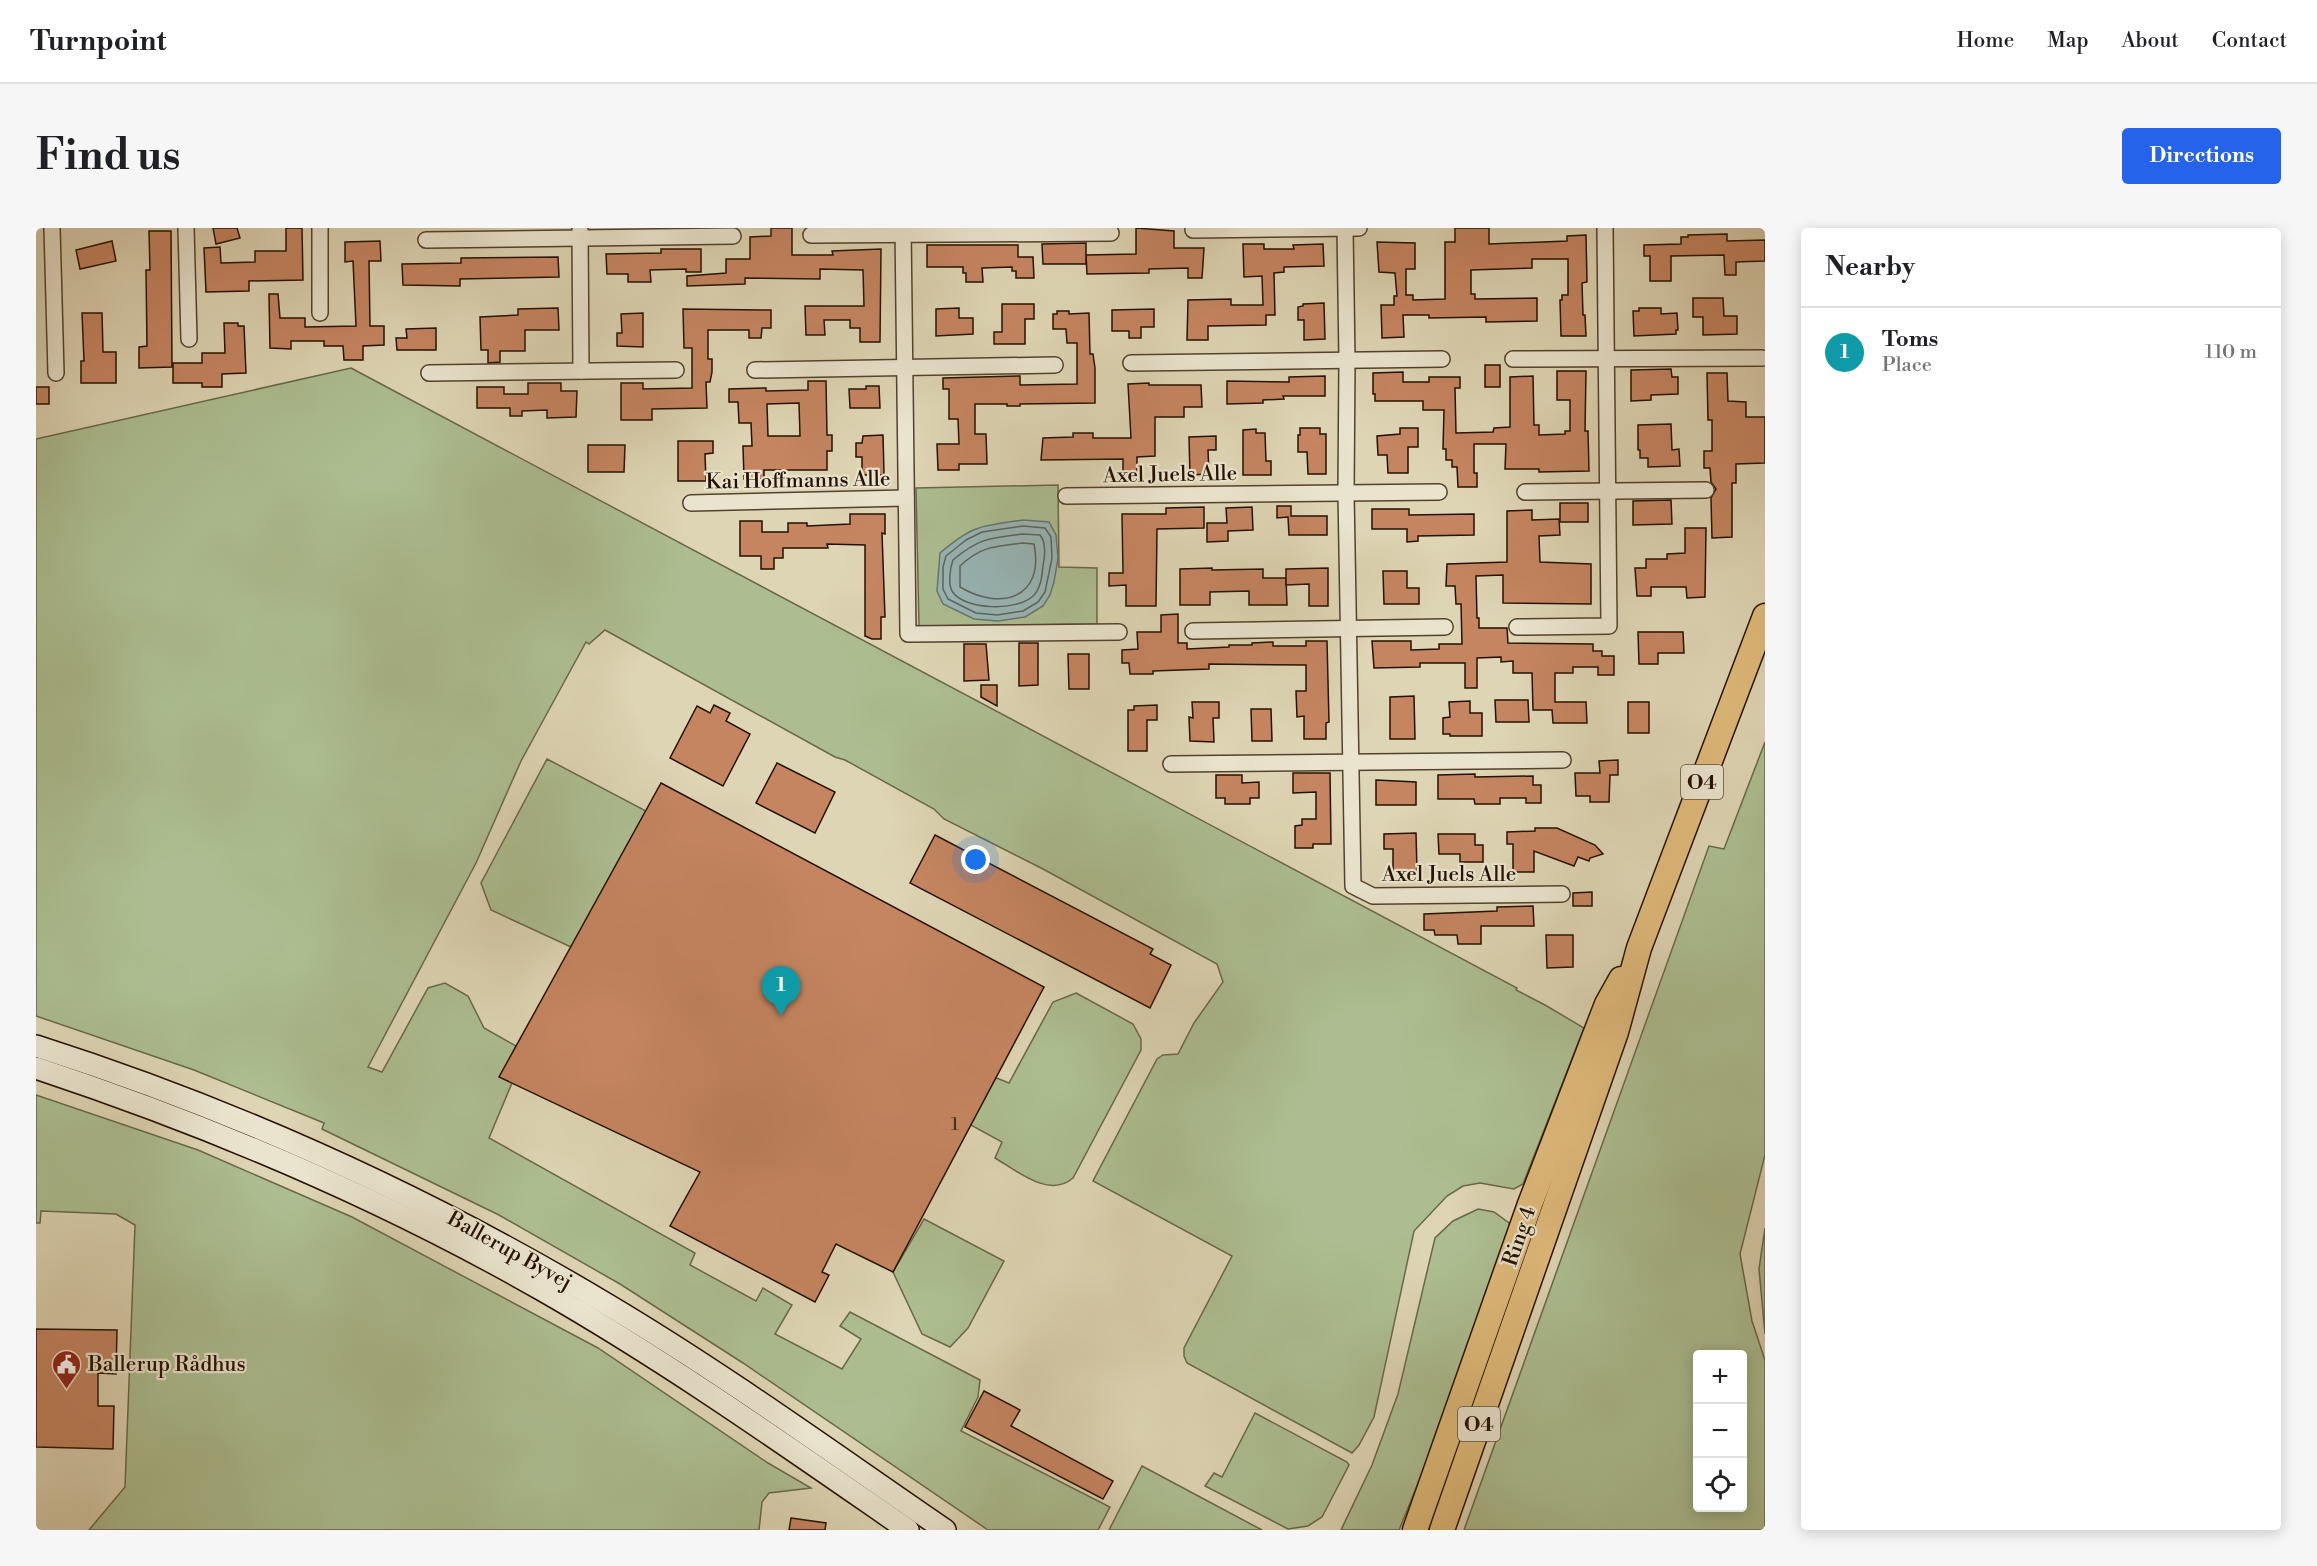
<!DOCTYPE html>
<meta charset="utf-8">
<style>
:root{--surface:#fff;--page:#f6f6f6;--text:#202124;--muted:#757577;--line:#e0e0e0;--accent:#2563eb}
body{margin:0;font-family:"Libre Bodoni",serif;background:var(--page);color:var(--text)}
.controls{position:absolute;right:18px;bottom:18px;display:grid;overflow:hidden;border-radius:6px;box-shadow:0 3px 15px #0003}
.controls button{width:54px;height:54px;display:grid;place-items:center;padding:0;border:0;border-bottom:2px solid var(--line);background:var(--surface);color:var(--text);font:30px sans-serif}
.you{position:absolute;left:940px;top:632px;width:21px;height:21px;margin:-15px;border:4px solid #fff;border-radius:50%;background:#1a73e8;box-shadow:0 0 0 9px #1a73e833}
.badge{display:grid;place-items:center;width:39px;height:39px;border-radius:50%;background:var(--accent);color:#fff;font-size:20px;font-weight:700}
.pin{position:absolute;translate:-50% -50px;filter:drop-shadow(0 2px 3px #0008)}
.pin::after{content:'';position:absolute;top:32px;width:21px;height:18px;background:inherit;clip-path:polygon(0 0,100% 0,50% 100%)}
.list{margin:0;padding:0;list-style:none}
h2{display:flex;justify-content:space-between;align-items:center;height:78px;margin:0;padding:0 24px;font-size:26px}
h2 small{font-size:20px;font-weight:400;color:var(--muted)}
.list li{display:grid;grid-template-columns:39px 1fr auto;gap:18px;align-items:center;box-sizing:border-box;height:90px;padding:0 24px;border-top:2px solid var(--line)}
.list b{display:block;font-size:22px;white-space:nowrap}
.list p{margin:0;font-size:20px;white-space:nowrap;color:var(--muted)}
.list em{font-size:20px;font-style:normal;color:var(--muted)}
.icon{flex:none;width:33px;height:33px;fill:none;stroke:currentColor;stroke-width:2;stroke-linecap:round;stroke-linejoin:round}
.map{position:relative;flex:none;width:1729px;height:1302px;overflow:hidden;border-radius:6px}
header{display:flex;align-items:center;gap:36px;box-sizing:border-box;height:84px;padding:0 30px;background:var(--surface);border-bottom:2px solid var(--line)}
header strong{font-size:28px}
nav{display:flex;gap:33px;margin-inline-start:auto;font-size:21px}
.intro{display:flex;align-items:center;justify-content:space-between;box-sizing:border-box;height:144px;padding:0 36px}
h1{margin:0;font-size:42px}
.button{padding:15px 27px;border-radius:6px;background:var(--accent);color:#fff;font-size:21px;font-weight:700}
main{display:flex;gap:36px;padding:0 36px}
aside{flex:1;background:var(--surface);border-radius:6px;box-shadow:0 3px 15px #0003}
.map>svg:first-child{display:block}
.green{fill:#acbe91;stroke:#686848;stroke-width:1.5;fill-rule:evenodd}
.water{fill:#97b6b7;stroke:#69746e;stroke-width:1.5}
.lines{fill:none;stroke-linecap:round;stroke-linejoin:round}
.shore{stroke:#5e645c;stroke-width:1.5}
.building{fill:#c58561;stroke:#251100;stroke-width:1.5;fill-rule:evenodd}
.street-casing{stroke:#53422d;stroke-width:18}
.secondary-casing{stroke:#251100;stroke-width:24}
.primary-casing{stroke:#251100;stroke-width:27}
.street{stroke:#eae4ce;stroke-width:15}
.secondary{stroke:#eae4ce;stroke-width:21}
.primary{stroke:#dfba7a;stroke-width:24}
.labels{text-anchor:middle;stroke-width:4.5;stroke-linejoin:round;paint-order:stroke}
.number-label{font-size:18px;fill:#4d2e18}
.shield{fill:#eae4ce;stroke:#60503e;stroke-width:1.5}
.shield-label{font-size:20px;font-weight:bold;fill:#251100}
.street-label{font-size:21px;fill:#251100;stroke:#eae4ce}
.poi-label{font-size:21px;fill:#251100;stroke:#eae4ce;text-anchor:start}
</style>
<header>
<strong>Turnpoint</strong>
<nav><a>Home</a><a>Map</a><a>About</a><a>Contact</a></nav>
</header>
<div class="intro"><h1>Find us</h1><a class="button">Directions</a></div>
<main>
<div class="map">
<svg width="1729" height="1302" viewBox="0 0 1729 1302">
<rect width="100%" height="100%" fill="#ded5b4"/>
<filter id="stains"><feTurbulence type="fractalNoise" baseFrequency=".00333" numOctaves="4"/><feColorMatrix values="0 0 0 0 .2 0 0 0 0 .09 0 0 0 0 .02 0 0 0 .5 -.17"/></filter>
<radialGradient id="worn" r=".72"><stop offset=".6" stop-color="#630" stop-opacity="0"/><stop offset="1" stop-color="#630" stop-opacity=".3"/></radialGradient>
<g class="green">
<polygon points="315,140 1481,760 1480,762 1509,777 1548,800 1487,956 1478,961 1444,955 1427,958 1411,968 1378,1003 1338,1189 1323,1217 1316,1225 1151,1135 1148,1128 1148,1120 1196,1028 1057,953 1121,831 1127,827 1142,826 1158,795 1187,754 1181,736 1007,641 908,591 898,581 809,532 799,529 569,402 553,416 550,414 485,533 440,635 332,839 346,844 392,760 409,755 432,768 448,800 480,818 476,855 453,910 659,1025 654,1037 720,1073 727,1060 756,1077 739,1106 806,1141 825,1111 804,1098 814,1084 944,1152 942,1169 925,1203 1074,1279 1062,1302 952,1302 707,1135 584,1056 463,987 286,901 288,895 158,842 0,788 0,211"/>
<polygon points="1022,257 1023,339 1061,340 1061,396 883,398 880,260"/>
<path d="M 1729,514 L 1729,927 L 1704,1026 L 1716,1093 L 1729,1132 L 1729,1302 L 1428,1302 L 1673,618 L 1688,621 ZM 1706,1126 L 1706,1280 L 1662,1280 L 1662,1126 Z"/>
<polygon points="511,531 610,583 535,719 455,682 445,655"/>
<path d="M 1040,765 L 1097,796 L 1105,811 L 1105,822 L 1037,950 C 1013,971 980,942 959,930 L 966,914 L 933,896 L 958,849 L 973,855 L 1017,774 Z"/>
<polygon points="0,867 162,922 316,989 562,1120 732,1235 775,1260 733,1265 726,1274 723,1302 53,1302 89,1259 99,997 80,986 5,983 4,995 0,995"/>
<polygon points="1442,981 1458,984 1473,995 1476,1011 1434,1128 1363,1302 1305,1302 1336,1237 1362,1166 1399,1010 1417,993"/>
<polygon points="888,991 968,1033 932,1100 914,1119 886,1106 857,1044"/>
<polygon points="1729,1000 1729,1106 1723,1041"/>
<polygon points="1219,1185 1311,1234 1313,1237 1286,1289 1272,1298 1252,1301 1169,1258 1178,1245 1186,1249"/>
<polygon points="1106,1238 1226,1302 1073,1302"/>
</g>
<path class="water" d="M 987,292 L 1013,294 L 1020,307 L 1022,330 L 1018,354 L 1014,367 L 1007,378 L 989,389 L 962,393 L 938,391 L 907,376 L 901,363 L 904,325 C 937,297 945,298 987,292 Z"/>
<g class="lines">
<g class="shore">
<polygon points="987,298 1009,300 1015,309 1016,330 1009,364 1002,374 987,383 961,387 940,385 912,371 907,361 907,339 910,328 930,312 946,304"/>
<path d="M 987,306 L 1004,307 C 1010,314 1009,328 1007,338 C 1006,347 1005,361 997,368 C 982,383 928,383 916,363 C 912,356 914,340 917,332 C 943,310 954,310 987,306 Z"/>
<path d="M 987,315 L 998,316 C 1009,371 964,383 924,359 L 924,338 C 945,318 960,318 987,315 Z"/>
</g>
</g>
<g class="building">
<polygon points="177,0 201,0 204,10 180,16"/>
<polygon points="250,0 266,0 267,52 213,53 213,63 170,64 168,20 184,19 185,35 219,34 219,23 250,23"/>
<polygon points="735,0 756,0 756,27 797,27 796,23 845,21 844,114 824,114 824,100 814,100 814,92 788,92 789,107 770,107 769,78 828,78 827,42 784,41 784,51 709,50 709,56 651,58 651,48 690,45 690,31 714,31 714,9 735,8"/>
<polygon points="1100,0 1138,3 1138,20 1168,20 1166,50 1152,50 1152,40 1113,41 1113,45 1051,46 1050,27 1100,26"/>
<polygon points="1419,0 1453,0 1453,16 1531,13 1531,8 1550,7 1551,54 1546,55 1547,87 1549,87 1550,108 1525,108 1524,72 1526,72 1526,67 1532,67 1532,31 1496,31 1496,40 1435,42 1435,66 1439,66 1439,71 1501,70 1501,93 1450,94 1450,89 1393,90 1393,87 1367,87 1368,109 1346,110 1345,77 1358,77 1358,68 1361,68 1359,45 1343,44 1341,14 1379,15 1379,41 1370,41 1370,67 1377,67 1377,72 1409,71 1409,14 1419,14"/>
<polygon points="113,3 135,3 136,139 103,140 103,119 111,118 110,42 114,42"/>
<polygon points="1691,6 1691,13 1729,12 1729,33 1700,34 1700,47 1689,47 1688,27 1635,28 1635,53 1614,53 1614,28 1608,28 1608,17 1645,16 1645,9 1652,9 1652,7"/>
<polygon points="76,13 80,33 44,41 40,22"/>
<polygon points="344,13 345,33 333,33 334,98 348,98 348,117 327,118 327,132 308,132 307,118 288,118 288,113 255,113 255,121 234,120 233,66 242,66 244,90 269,90 269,99 320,98 317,33 309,34 309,14"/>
<polygon points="1050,15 1050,36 1007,36 1006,16"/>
<polygon points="1207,16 1228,16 1228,21 1258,21 1257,17 1287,16 1288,38 1248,39 1248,44 1238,45 1239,87 1230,87 1230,97 1172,98 1172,112 1151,112 1152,72 1195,71 1195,77 1227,77 1226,48 1208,49"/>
<polygon points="891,17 982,17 982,29 997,29 998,50 980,50 980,43 976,43 976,39 946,40 947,54 930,54 930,45 927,45 927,39 891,39"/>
<polygon points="625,21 665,21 665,44 650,44 650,41 614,42 615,54 592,54 592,46 571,46 570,26 625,25"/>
<polygon points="522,29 523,49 424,51 424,58 367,57 366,36 425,35 425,30"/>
<polygon points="1657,70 1687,70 1688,88 1701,88 1701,106 1667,107 1667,89 1657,89"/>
<polygon points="1288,75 1289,111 1268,112 1268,92 1262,92 1262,79 1267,78 1267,76"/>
<polygon points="966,76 998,76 998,91 989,91 989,116 958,116 958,104 966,104"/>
<polygon points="522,80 523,102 489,102 489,123 464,123 464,134 452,135 452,122 445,122 444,89 482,87 482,81"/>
<polygon points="923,80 923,90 937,90 937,106 900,108 900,81"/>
<polygon points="1603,80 1625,80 1625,86 1641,85 1642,102 1640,102 1640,106 1598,108 1597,83 1603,83"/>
<polygon points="647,81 735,82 735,100 726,100 725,110 713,110 713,102 672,102 672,131 676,131 676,144 674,154 670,154 671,180 616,181 616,192 585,192 585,155 607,155 607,161 656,160 656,120 648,120"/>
<polygon points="1118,81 1118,99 1105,99 1105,110 1093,110 1093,103 1076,103 1076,82"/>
<polygon points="1021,83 1033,83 1033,86 1053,85 1054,126 1057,126 1059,140 1059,175 984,176 984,178 971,178 971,176 939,176 939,206 950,206 951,236 923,236 923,242 902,242 901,216 923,216 922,191 913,191 913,161 907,161 907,150 984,148 984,157 1041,156 1041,115 1031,115 1030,101 1017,101 1017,86 1021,86"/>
<polygon points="46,85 66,85 67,124 80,124 80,155 45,155 45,133 48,133"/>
<polygon points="607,85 607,119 581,118 581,105 586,105 585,86"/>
<polygon points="188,95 202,95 202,98 208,98 210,145 186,146 186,159 166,159 166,155 137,155 137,135 166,135 166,125 189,125"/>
<polygon points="400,100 400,122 361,122 360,110 371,110 370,101"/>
<rect x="1449" y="137" width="15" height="22"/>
<polygon points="1635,141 1636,149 1642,149 1642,166 1615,167 1615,172 1595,173 1595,142"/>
<polygon points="1521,143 1550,143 1549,203 1552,203 1553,243 1503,244 1503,241 1469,241 1470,216 1438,216 1438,245 1441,245 1441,259 1422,259 1421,239 1416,239 1416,232 1410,232 1410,221 1407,221 1408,182 1387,182 1387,173 1339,173 1339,166 1337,166 1337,145 1367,144 1367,154 1393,154 1393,149 1424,149 1424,160 1419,160 1420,205 1457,204 1458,200 1474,199 1474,149 1497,148 1498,197 1503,197 1503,207 1529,206 1529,203 1534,203 1534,172 1521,172"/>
<polygon points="1671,145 1691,145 1692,173 1710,174 1710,189 1729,189 1729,235 1700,236 1700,255 1696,255 1696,309 1676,310 1675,270 1680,261 1675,254 1674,240 1668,240 1668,223 1676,223 1676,192 1672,192"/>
<polygon points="1289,148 1289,168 1247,168 1248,171 1227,172 1227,175 1191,176 1191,153 1253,154 1253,149"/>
<path d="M 772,153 L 790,153 L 791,207 L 796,207 L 796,223 L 791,223 L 791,242 L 728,242 L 728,251 L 708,251 L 707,218 L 716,218 L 715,195 L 703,195 L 702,174 L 693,174 L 693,161 L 730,160 L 730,163 L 772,162 ZM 763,175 L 764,208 L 732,208 L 731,176 Z"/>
<polygon points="492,155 525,155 525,163 541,163 540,189 511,190 511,182 486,183 486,188 474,188 474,180 441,180 441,159 468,159 468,166 492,166"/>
<polygon points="1113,155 1113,157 1165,157 1166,179 1148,179 1148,189 1119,189 1119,228 1101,229 1101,248 1087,248 1087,231 1005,232 1007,210 1037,209 1037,205 1057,205 1057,210 1095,210 1092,156"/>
<polygon points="830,158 843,158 844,180 814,180 813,161 830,161"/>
<rect x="0" y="159" width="13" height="17"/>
<polygon points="1635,196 1636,222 1643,221 1644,238 1612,239 1612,230 1604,230 1604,222 1602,222 1602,197"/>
<polygon points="1264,200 1284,200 1284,206 1290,206 1290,246 1272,246 1271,224 1262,224 1262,207 1264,207"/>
<polygon points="1364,200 1382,200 1382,219 1372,219 1372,245 1352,245 1351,227 1342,227 1341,208 1364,206"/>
<polygon points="1220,201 1220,205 1229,205 1230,233 1235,233 1235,247 1207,247 1207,202"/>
<polygon points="847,207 848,247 826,247 826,229 820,229 820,215 826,215 827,208"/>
<polygon points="1180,208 1180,222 1172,222 1173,246 1154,247 1153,209"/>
<polygon points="642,213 677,213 677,225 669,226 670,253 642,253"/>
<polygon points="552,217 589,217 588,244 552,244"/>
<polygon points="1635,272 1636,296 1597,297 1597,273"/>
<rect x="1524" y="275" width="28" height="19"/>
<polygon points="1241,278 1255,278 1255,288 1291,288 1291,307 1253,307 1252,289 1241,290"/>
<polygon points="1168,279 1168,300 1121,301 1120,378 1090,378 1090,357 1073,358 1073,345 1087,345 1086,286 1130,286 1130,280"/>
<polygon points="1216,279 1217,302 1192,303 1192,313 1171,314 1171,295 1191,295 1190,280"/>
<polygon points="1336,281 1373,281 1373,287 1438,286 1438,307 1382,308 1382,313 1371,314 1371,301 1336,301"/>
<polygon points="1496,282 1496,292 1523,291 1524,307 1503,308 1504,334 1555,336 1555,376 1467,375 1467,347 1440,348 1441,390 1443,390 1443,400 1471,400 1472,415 1557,416 1557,423 1566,423 1566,428 1578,428 1578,447 1562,447 1562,439 1537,439 1537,445 1519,445 1519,474 1550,474 1551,495 1517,495 1516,482 1497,482 1496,445 1477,445 1477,433 1465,434 1465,429 1441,430 1441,460 1429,460 1429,435 1384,435 1384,439 1338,440 1336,413 1375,413 1375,422 1403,421 1403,416 1426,416 1425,376 1420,376 1419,358 1410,358 1411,336 1471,334 1471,283"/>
<polygon points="814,286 849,286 849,306 846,305 849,389 845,389 845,411 836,411 829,408 829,317 791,316 792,320 747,320 747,330 738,330 738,341 725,341 725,328 704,328 704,293 726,293 726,304 752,304 752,295 771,295 771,298 814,296"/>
<polygon points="1649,300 1670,300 1669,369 1651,370 1650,359 1615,359 1615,368 1601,368 1599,340 1610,340 1610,331 1631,331 1631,326 1649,325"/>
<polygon points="1176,340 1176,342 1227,341 1227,350 1250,350 1251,377 1213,377 1213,363 1174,364 1174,377 1144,377 1144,341"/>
<polygon points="1292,340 1292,378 1273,378 1273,356 1250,357 1250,341"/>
<polygon points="1347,343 1371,343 1371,360 1383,360 1383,376 1348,376"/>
<polygon points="1142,386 1142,415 1151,415 1151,421 1193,419 1193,417 1216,417 1216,415 1237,414 1237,418 1270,418 1270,413 1291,413 1293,494 1290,495 1290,511 1268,511 1268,488 1261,489 1260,463 1270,463 1270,437 1173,436 1173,441 1117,443 1117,446 1094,446 1093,435 1086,435 1086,422 1102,421 1101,404 1125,404 1125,387"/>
<polygon points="1602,404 1647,404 1648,425 1622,425 1622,436 1603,436"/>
<polygon points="983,415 1002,415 1002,457 983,458"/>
<polygon points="928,416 950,416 953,452 928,453"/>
<polygon points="1032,426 1053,426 1053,461 1033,461"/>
<polygon points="945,457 961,457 961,478 945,469"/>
<polygon points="1378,468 1379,511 1354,511 1354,469"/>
<polygon points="1459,472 1492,472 1493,494 1460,494"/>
<polygon points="1434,473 1434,485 1446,485 1446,508 1414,508 1414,506 1407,506 1407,490 1414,489 1413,474"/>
<polygon points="1156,474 1183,474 1183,490 1177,490 1178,514 1154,513 1153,489 1157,490"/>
<rect x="1592" y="474" width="21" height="31"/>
<polygon points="678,477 694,485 690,493 714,506 687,558 634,530 661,478 674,485"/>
<polygon points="1121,477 1121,492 1111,492 1111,523 1092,523 1092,482 1098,482 1098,478"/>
<polygon points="1215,481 1235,481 1236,513 1216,513"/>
<polygon points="1582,532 1582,547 1574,547 1573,574 1554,574 1554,568 1540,568 1539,545 1564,545 1563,533"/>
<polygon points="741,535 799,564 779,605 720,575"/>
<polygon points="1257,545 1294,545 1295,616 1277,616 1277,620 1259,620 1259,598 1266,597 1266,591 1280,591 1280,564 1257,565"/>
<polygon points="1439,546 1439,549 1497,548 1497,557 1505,557 1505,575 1490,575 1490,570 1464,570 1464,576 1439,576 1438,571 1402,571 1402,547"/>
<polygon points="1180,547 1206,547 1206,555 1223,554 1223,570 1214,570 1214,576 1189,576 1189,570 1180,570"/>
<polygon points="1340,552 1380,554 1380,577 1340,577"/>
<polygon points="625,555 1008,759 857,1044 800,1016 786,1044 793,1047 779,1074 634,998 664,944 463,849"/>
<polygon points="1499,600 1521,600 1559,617 1567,626 1554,630 1553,633 1542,629 1538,638 1498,623 1498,644 1477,644 1477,616 1471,616 1471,604 1499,603"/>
<polygon points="1380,605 1381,643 1357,644 1357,621 1348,621 1348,606"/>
<polygon points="1402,606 1439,606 1439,617 1447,617 1447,634 1424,634 1424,626 1403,626"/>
<polygon points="899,607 1117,721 1114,726 1135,737 1114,780 874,655"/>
<polygon points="1556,664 1556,678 1537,678 1537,665"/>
<polygon points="1497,678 1498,698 1445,698 1445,716 1422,716 1421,707 1399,707 1398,702 1388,702 1388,686 1461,683 1461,679"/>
<polygon points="1510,707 1537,707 1537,739 1511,740"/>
<polygon points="0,1101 81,1102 80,1146 62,1145 62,1178 78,1178 77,1221 0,1219"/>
<polygon points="948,1163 984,1182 975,1198 1077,1253 1067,1271 929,1199"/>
<polygon points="755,1290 790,1295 789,1302 753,1302"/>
</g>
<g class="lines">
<defs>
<g id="street">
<polyline points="16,0 20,145"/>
<polyline points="150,0 153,111"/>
<polyline points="284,0 284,85"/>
<polyline points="867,0 872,406 1083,404"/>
<polyline points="1309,0 1311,132 1310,265 1317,658 1337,668 1526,666"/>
<polyline points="544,2 545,143"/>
<polyline points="1157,2 1323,0"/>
<polyline points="775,7 1075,5"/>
<polyline points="390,12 697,8"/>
<polyline points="1477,131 1726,130"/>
<polyline points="1095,135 1406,131"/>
<polyline points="719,142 1019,137"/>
<polyline points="393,145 640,142"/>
<polyline points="1489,264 1670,262"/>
<polyline points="1030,268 1403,264"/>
<polyline points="655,275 870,270"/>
<polyline points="1481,399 1573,398 1569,0"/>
<polyline points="1157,403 1409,399"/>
<polyline points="1135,536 1527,532"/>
</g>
<g id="secondary">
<path d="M 0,818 C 200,882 392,969 572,1077 C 688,1146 798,1226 909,1302"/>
<path d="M 0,840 C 175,898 345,970 506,1062 C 632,1134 752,1219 872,1302"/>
</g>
<g id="primary">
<polyline points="1379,1302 1494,976 1571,776 1585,751"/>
<polyline points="1406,1302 1580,804 1603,720 1729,388"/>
</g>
</defs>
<use href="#street" class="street-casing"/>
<use href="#secondary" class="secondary-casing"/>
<use href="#primary" class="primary-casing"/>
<use href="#street" class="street"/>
<use href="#secondary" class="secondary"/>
<use href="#primary" class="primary"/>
</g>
<defs>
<symbol id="civic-pin" viewBox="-11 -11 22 30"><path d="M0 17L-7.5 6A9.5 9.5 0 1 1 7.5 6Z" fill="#8f2418" stroke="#eae4ce"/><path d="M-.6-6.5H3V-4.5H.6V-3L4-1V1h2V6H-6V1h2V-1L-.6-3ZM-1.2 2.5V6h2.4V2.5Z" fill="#fff"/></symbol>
</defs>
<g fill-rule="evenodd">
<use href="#civic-pin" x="14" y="1120" width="33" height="45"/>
</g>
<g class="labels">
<g class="number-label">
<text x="919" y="902">1</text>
</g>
<g class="shield">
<rect x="1645" y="537" width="42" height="34" rx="4.5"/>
<rect x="1422" y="1179" width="42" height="34" rx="4.5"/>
</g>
<g class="shield-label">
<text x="1666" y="561">O4</text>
<text x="1443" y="1203">O4</text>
</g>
<g class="street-label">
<text transform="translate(1134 246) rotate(-1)" y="7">Axel Juels Alle</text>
<text transform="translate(762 252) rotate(-1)" y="7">Kai Hoffmanns Alle</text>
<text x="1413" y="653">Axel Juels Alle</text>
<text transform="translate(1483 1008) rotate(-71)" y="7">Ring 4</text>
<text transform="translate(474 1022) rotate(29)" y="7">Ballerup Byvej</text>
</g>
<g class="poi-label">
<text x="52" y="1143">Ballerup Rådhus</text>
</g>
</g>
<rect width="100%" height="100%" filter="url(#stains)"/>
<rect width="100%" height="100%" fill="url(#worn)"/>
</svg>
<div class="controls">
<button>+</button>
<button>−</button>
<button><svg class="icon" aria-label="locate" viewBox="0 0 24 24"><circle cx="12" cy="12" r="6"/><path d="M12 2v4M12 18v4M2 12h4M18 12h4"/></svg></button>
</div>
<div class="you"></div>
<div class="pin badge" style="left:745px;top:788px;background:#0f9aa8">1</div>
</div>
<aside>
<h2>Nearby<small></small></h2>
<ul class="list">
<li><span class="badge" style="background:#0f9aa8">1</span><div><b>Toms</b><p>Place</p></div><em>110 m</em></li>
</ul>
</aside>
</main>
